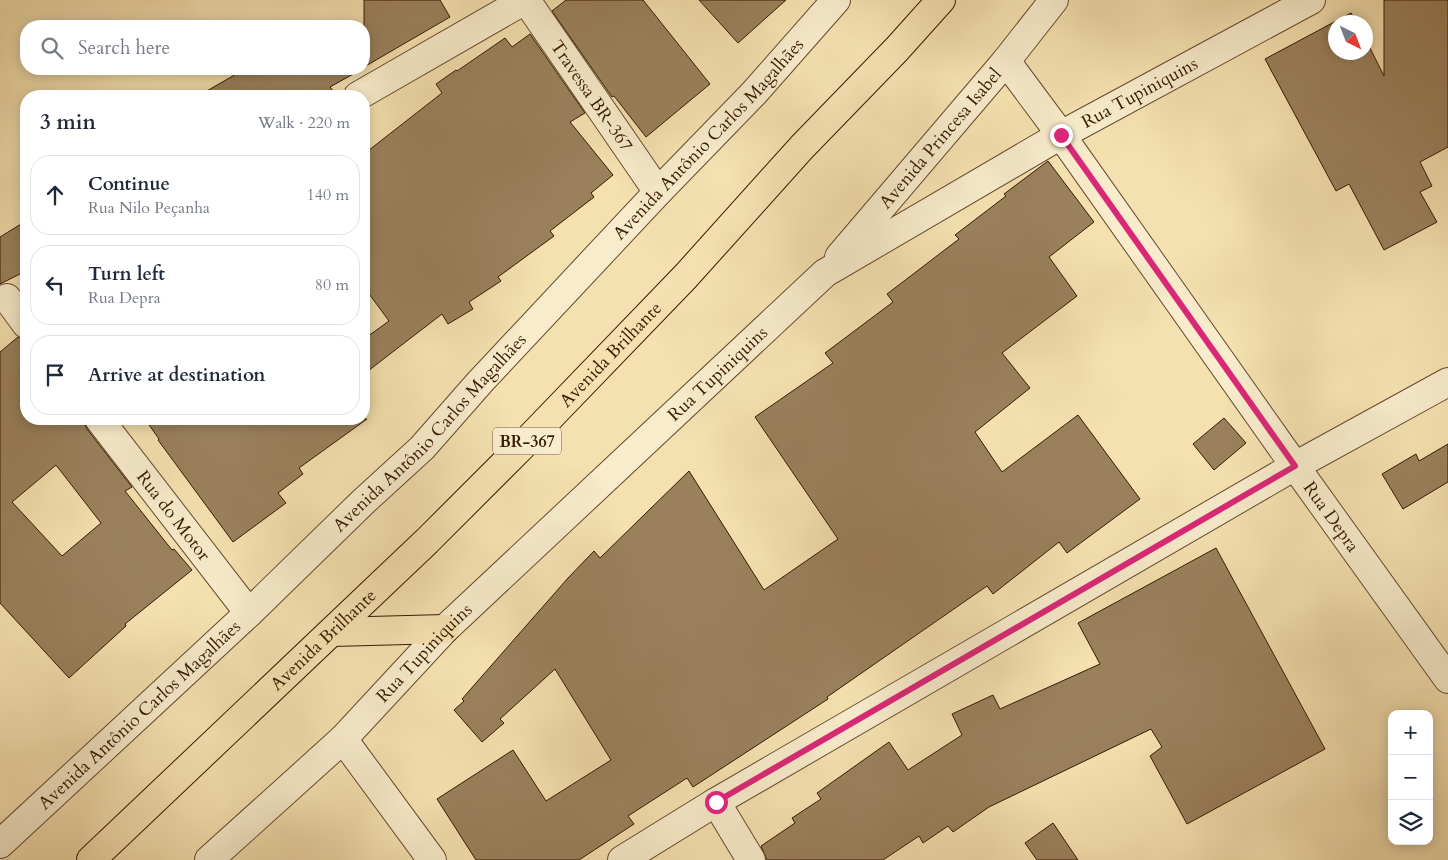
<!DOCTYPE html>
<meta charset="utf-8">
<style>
:root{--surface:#fff;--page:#f6f6f7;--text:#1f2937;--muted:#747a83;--line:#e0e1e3}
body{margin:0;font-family:Cardo,serif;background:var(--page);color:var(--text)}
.controls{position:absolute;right:15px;bottom:15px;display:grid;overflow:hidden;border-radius:10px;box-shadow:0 2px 12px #0003}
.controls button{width:45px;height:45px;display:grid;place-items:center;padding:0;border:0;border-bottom:1px solid var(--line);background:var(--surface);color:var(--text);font:25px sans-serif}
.compass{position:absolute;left:1328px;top:15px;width:45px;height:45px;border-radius:50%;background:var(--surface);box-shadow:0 2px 12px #0003;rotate:138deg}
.stop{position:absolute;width:15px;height:15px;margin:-11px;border:4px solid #db2777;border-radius:50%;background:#fff}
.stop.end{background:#db2777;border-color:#fff;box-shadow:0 1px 5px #0008}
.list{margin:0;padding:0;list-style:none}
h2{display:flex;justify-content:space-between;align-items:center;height:65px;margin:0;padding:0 20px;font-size:21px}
h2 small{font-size:16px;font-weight:400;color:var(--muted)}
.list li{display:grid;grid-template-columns:32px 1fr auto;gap:15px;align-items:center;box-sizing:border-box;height:80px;margin:0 10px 10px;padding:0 10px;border:1px solid var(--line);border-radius:20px}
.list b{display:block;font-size:19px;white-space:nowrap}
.list p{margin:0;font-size:16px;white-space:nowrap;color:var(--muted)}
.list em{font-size:16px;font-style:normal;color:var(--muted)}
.icon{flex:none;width:28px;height:28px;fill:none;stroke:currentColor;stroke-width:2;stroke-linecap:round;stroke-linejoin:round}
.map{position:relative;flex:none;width:1448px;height:860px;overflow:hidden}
.search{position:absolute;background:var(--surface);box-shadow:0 2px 12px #0003;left:20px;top:20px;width:350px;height:55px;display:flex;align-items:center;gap:12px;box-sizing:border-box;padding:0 18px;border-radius:20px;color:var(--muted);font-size:19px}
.panel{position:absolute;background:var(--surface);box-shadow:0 2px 12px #0003;left:20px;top:90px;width:350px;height:335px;border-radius:20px}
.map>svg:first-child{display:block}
.building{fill:#9a815c;stroke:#371802;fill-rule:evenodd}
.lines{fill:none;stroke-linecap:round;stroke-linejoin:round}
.minor-casing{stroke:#664a2e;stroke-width:30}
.major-casing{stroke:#371802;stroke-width:30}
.minor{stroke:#f8eccc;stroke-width:28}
.major{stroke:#f5e1b0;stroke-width:28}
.route{stroke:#db2777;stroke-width:6}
.labels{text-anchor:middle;stroke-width:5;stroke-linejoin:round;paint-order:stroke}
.shield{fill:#f8eccc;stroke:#71583f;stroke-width:1}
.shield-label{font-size:16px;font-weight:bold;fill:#371802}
.street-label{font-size:18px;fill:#371802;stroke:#f8eccc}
</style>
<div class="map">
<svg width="1448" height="860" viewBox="0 0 1448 860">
<rect width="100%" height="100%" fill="#f5e1b0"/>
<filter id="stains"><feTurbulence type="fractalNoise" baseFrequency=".004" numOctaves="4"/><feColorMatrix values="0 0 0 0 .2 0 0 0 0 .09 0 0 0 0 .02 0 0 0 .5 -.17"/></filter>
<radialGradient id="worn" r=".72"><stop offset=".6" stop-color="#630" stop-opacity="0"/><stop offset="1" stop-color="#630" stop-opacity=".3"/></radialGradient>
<g class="building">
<polygon points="364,0 440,0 450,17 364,67"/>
<polygon points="566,0 643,0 710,84 646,137 614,96 612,97 552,11"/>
<polygon points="699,0 786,0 738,43"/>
<polygon points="1384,0 1448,0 1448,147 1420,162 1432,186 1420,192 1437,222 1384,250 1349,184 1336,191 1265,59 1351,13 1356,22 1336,22 1336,52 1366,52 1366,40 1384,76"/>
<polygon points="530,34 585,113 570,122 613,175 591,193 594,197 550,231 554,236 498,277 501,281 469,302 473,309 448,324 442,314 364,374 364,339 389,321 364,287 364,154 442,93 436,84 456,70 457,71 505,38 512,47"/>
<polygon points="245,69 362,69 330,87 337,96 198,96"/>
<polygon points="1048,161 1094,222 1049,257 1077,296 1002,353 1030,388 975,432 1002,472 1078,415 1140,499 1067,553 1059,542 993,594 987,586 827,697 828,699 693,787 687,778 628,816 634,824 579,860 476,860 437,799 513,750 546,801 611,760 555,669 500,719 504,723 482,742 454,710 464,701 462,699 568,578 594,551 600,558 689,471 764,590 838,539 755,417 833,363 825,353 893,302 887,294 959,239 955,235 1006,196 1004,194"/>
<polygon points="26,221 26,271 0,284 0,237"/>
<path d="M 18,337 L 26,339 L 26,419 L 83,419 L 87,429 L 132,487 L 125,491 L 172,550 L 174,549 L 192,570 L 125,624 L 126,626 L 69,678 L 0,603 L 0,352 ZM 56,465 L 101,523 L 62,556 L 12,502 Z"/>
<polygon points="1224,418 1246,443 1214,470 1193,444"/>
<polygon points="145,419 367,419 299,468 303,474 278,493 286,503 233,542 158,440 159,439"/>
<polygon points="1448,444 1448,482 1403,509 1382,474 1416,454 1419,461"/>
<polygon points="1216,548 1325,749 1187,824 1150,756 1162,747 1151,729 989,807 953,832 948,826 923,843 919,836 883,860 767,860 761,846 795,823 792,818 821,799 817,793 889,742 908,770 962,735 952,714 993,695 1000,709 1100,664 1078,623"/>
<polygon points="1053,823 1078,860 1037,860 1025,843"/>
</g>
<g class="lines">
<defs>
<g id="minor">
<path id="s1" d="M 526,0 L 658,192"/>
<path id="s2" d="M 1006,61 L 1061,135 L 1295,466 L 1448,679"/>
<polyline points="358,96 525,0"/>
<path id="s3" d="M 839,257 L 1006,61 L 1054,0"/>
<polyline points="7,298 26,324"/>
<path id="s4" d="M 99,419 L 249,613"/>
<polyline points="343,739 432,860"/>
<polyline points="716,802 751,860"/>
<path id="s5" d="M 0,844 L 249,613 L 364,501 L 422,448 L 480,382 L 658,192 L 754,93 L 836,0"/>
<path id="s6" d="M 209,860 L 343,739 L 445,629 L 825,273 L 1061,135 L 1311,0"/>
<polyline points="622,860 716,802 1295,466 1448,382"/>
</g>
<g id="major">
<polyline points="332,632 445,629"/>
<path id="s7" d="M 91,860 L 427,541 L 524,444 L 686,276 L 802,147 L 897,49 L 941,0"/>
</g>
</defs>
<use href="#minor" class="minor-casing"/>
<use href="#major" class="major-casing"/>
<use href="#minor" class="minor"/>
<use href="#major" class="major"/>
</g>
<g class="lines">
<polyline class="route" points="716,802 1295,466 1061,135"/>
</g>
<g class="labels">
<rect class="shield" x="493" y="427.5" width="68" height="27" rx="4"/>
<g class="shield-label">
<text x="527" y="447">BR-367</text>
</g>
<g class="street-label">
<text dy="6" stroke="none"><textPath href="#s6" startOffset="1214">Rua Tupiniquins</textPath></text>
<text dy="6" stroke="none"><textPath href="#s1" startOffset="116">Travessa BR-367</textPath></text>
<text dy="6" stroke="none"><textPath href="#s3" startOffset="156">Avenida Princesa Isabel</textPath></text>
<text dy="6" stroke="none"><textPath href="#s5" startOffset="1000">Avenida Antônio Carlos Magalhães</textPath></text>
<text dy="6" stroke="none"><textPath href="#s7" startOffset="725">Avenida Brilhante</textPath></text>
<text dy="6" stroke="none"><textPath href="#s6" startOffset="704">Rua Tupiniquins</textPath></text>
<text dy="6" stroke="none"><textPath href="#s5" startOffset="595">Avenida Antônio Carlos Magalhães</textPath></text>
<text dy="6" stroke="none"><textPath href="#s4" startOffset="122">Rua do Motor</textPath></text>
<text dy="6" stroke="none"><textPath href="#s2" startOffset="560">Rua Depra</textPath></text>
<text dy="6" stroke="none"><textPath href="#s7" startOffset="320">Avenida Brilhante</textPath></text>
<text dy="6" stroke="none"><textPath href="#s6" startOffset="299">Rua Tupiniquins</textPath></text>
<text dy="6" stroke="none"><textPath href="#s5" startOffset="190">Avenida Antônio Carlos Magalhães</textPath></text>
</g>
</g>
<rect width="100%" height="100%" filter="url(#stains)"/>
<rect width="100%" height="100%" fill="url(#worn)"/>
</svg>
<div class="controls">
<button>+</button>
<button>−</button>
<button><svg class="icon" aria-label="layers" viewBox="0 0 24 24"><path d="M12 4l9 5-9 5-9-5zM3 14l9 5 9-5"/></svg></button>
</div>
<svg class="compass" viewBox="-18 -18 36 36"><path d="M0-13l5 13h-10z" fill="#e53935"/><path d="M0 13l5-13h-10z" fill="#747a83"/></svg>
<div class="stop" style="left:716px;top:802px"></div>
<div class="stop end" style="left:1061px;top:135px"></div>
<div class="search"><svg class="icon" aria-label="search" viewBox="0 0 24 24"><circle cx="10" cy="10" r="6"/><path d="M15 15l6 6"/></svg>Search here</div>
<section class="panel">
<h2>3 min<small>Walk · 220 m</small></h2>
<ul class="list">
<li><svg class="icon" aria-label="ahead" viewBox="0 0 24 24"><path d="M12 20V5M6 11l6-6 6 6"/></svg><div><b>Continue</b><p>Rua Nilo Peçanha</p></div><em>140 m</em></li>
<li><svg class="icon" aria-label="left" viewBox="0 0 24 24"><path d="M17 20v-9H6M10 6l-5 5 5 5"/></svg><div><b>Turn left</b><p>Rua Depra</p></div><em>80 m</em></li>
<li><svg class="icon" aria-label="arrive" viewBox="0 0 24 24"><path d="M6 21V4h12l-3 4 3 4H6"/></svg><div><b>Arrive at destination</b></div></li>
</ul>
</section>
</div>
